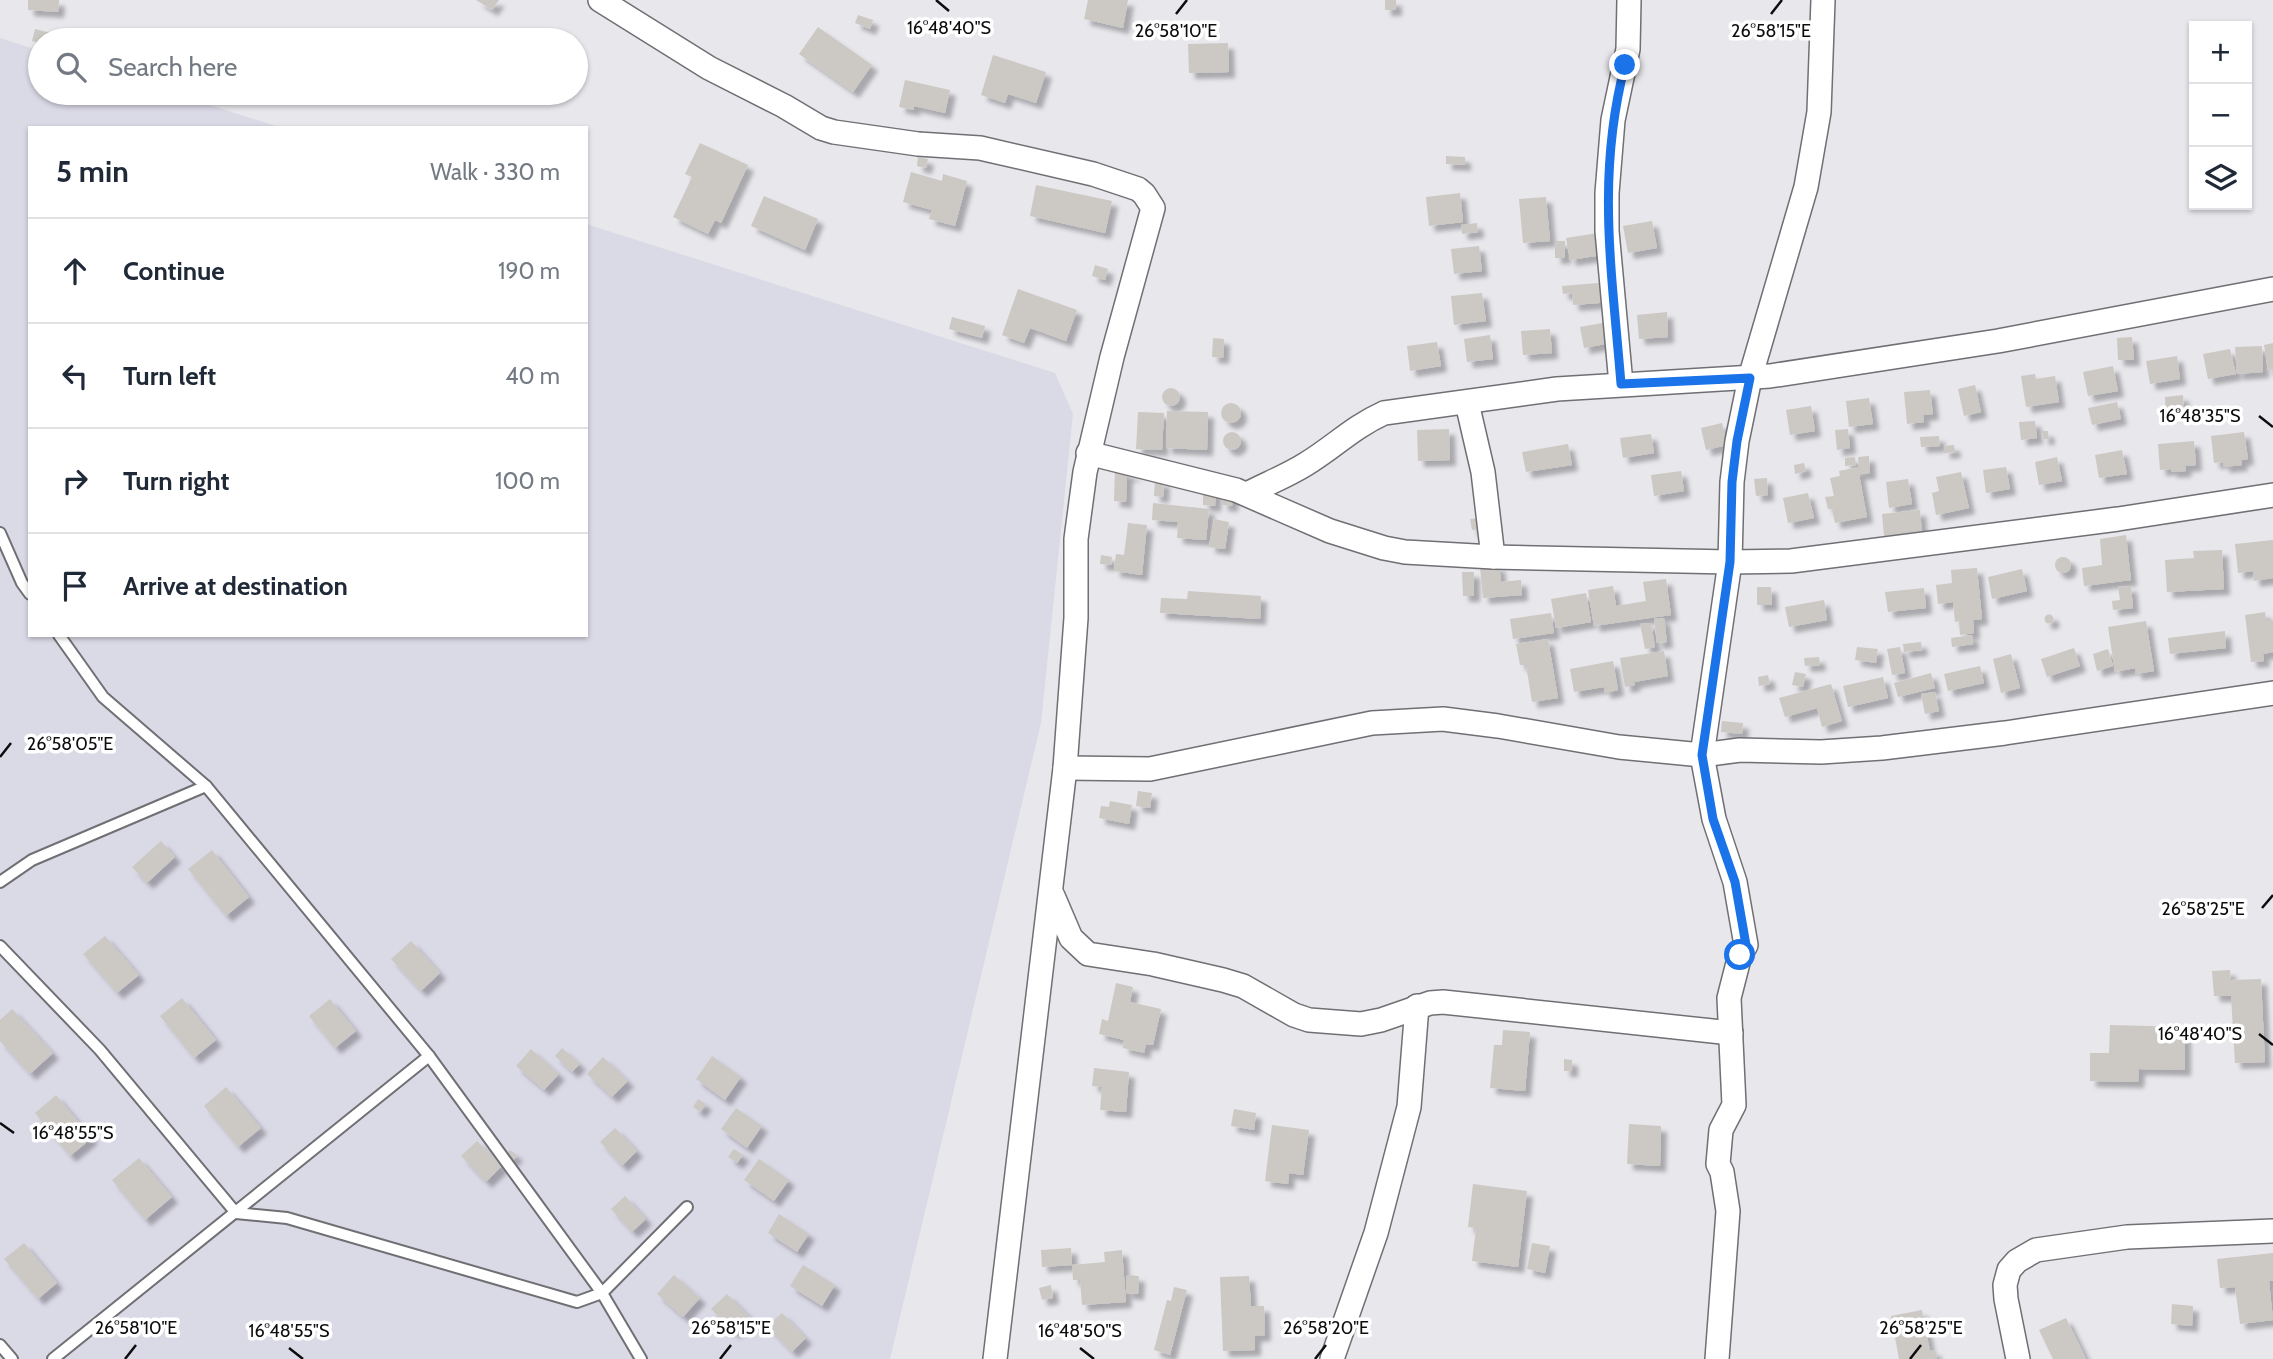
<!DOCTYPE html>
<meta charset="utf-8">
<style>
:root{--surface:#fff;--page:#f2f2f3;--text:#1f2937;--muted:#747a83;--line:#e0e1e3}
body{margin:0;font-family:Cabin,sans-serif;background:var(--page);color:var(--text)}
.controls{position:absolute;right:21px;top:21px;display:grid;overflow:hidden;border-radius:0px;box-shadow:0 2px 5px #0004}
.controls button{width:63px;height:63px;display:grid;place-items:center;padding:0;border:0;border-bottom:2px solid var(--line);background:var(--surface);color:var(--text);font:35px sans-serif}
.stop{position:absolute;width:21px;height:21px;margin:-16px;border:5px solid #1a73e8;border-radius:50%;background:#fff}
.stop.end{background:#1a73e8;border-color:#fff;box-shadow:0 2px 7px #0008}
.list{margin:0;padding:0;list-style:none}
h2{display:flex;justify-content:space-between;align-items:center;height:91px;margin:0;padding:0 28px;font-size:30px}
h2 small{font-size:23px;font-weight:400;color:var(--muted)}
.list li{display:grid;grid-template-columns:46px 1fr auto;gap:21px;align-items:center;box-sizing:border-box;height:105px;padding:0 28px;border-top:2px solid var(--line)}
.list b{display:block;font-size:26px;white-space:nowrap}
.list em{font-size:23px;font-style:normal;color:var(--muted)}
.icon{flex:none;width:38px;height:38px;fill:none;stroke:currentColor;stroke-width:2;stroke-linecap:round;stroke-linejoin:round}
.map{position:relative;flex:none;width:2273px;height:1359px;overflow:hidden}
.search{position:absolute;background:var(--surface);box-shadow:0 2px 5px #0004;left:28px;top:28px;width:560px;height:77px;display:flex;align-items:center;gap:18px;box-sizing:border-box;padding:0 24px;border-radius:38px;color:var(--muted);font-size:26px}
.panel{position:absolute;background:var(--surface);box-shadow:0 2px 5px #0004;left:28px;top:126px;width:560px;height:511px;border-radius:0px}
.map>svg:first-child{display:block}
.built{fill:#dad9e6}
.building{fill:#ccc8c4;filter:url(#shadow)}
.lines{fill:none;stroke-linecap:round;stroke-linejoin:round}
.service-casing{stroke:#6f6f74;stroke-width:14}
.minor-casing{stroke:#6f6f74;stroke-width:26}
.service{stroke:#fff;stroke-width:10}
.minor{stroke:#fff;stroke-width:23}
.route{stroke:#1a73e8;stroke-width:9}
.ticks{fill:none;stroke:#0d0d0f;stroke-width:2.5}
.ticks-label{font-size:18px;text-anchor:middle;fill:#0d0d0f;stroke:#fff;stroke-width:7;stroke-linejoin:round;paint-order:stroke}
</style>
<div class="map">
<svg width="2273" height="1359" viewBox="0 0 2273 1359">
<defs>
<filter id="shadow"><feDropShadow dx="6" dy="6" stdDeviation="2" flood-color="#0004"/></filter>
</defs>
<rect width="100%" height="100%" fill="#e7e7ec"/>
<polygon class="built" points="0,38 40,51 40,93 172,93 282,128 30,128 30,635 586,635 586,224 1055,373 1073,414 1041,723 890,1359 0,1359"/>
<g class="building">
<polygon points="28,0 59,0 58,12 28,10"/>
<polygon points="476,0 499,0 492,10"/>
<polygon points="1088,0 1128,0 1123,28 1084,19"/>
<rect x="1385" y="0" width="11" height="10"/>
<polygon points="858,15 873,20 870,29 855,23"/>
<polygon points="818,27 872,65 853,92 799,54"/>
<polygon points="35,29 63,36 61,40 40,40 40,43 32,41"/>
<polygon points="1228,43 1229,72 1189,73 1188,44"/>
<polygon points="993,55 1046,72 1036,103 1008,94 1005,103 981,95"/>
<polygon points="905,80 950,90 945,113 914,106 914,110 899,107"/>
<polygon points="700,143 748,165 721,223 715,220 708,234 673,217 692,177 685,174"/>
<polygon points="1446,156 1465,157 1465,165 1446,164"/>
<polygon points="918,157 928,159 926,168 917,166"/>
<polygon points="911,172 942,181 943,174 967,181 955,226 929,219 932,210 903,202"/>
<polygon points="1036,185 1112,201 1105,233 1030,216"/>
<polygon points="1460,193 1463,222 1429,226 1426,197"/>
<polygon points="764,196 818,219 805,250 751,226"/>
<polygon points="1546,197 1550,241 1523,243 1519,199"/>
<polygon points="1652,221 1657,248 1628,253 1623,226"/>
<polygon points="1477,223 1478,232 1462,234 1461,225"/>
<polygon points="1598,233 1602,255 1570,260 1566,238"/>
<rect x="1555" y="241" width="10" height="17"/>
<polygon points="1479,246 1482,271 1454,274 1451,249"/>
<polygon points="1095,265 1108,269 1105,280 1092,276"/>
<polygon points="1610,282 1612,302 1573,305 1572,293 1563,294 1562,286"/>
<polygon points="1018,289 1077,310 1066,341 1030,328 1024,343 1002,335"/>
<polygon points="1482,293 1486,321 1454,325 1451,296"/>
<polygon points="1667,312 1668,337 1639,339 1637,315"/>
<polygon points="952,317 985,326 982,338 949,329"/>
<polygon points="1608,322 1611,343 1584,348 1580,327"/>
<polygon points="1550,329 1552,353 1523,355 1521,331"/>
<polygon points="1490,335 1493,359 1467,362 1464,339"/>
<polygon points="2132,337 2134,360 2118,360 2117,338"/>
<polygon points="1213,338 1224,339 1223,358 1212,357"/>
<polygon points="1437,342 1441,366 1410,371 1407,346"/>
<polygon points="2273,343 2273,369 2268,370 2264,345"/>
<polygon points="2262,346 2263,372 2237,374 2235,347"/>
<polygon points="2230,349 2236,374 2208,379 2203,354"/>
<polygon points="2177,356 2180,379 2150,384 2146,361"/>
<polygon points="2113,366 2118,391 2088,396 2083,372"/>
<polygon points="2035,374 2036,379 2055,376 2059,402 2026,407 2021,376"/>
<polygon points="1975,385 1981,412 1964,416 1958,389"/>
<circle cx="1171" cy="397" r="9"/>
<polygon points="1930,390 1933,414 1923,415 1924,422 1907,424 1904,392"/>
<polygon points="2183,395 2184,413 2166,414 2165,397"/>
<polygon points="1869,398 1873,424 1849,427 1846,401"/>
<polygon points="2117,402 2121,419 2092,425 2088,408"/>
<circle cx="1231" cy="413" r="10"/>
<polygon points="1811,406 1815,431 1790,435 1786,410"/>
<polygon points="1167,411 1208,412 1207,450 1166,448"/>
<polygon points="1138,412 1164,413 1162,450 1136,449"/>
<polygon points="2035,421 2037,438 2021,440 2019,422"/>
<polygon points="1722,423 1727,445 1706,450 1701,428"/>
<polygon points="1449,429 1450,460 1418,461 1417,430"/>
<polygon points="1848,429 1850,448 1837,450 1835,430"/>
<polygon points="2042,431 2048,431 2049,439 2043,439"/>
<polygon points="2244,432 2248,459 2241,460 2242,465 2224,467 2223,462 2214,463 2211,436"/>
<circle cx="1232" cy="441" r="9"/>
<polygon points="1651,434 1654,453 1623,458 1620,438"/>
<polygon points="1939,436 1940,446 1921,447 1920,437"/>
<polygon points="2194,441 2196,465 2185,466 2186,471 2171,472 2171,469 2160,470 2158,444"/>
<polygon points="1568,444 1572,465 1526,472 1522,452"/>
<polygon points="1954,445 1955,452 1944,453 1944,446"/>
<polygon points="2122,450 2127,474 2099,478 2095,455"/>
<polygon points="1869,456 1870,473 1859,474 1867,517 1835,523 1832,509 1828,509 1825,497 1834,496 1830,478 1840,476 1839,471 1859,467 1858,457"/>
<polygon points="1855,457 1856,465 1845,466 1845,458"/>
<polygon points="2057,457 2062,481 2039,485 2035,462"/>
<polygon points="1804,463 1806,471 1795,474 1794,465"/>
<polygon points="2006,467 2010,489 1986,493 1983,470"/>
<polygon points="1115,468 1136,476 1127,476 1126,502 1114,501"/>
<polygon points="1681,471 1684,491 1654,496 1651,475"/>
<polygon points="1961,472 1969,508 1936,515 1932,493 1939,491 1936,477"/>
<polygon points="1767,478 1768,495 1756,496 1754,479"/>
<polygon points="1908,479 1912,504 1889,508 1886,482"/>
<polygon points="1155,481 1164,481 1163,497 1154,496"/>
<polygon points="1203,488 1216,488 1215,506 1203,505"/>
<polygon points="1222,492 1233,492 1232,506 1222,505"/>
<polygon points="1808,493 1814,518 1788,523 1783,498"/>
<polygon points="1153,503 1209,509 1206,540 1177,538 1178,522 1152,520"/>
<polygon points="1920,510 1922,533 1884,536 1882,514"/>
<polygon points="1481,518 1483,529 1472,530 1470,519"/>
<polygon points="1214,519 1229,522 1225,549 1209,547"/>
<polygon points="1128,523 1147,525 1142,575 1114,571 1116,554 1124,555"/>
<polygon points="2126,535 2131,580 2084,586 2082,568 2102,565 2100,539"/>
<polygon points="2273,540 2273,578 2254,581 2253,571 2238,573 2235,544"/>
<polygon points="2222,550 2224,589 2167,592 2165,560 2194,558 2193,551"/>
<polygon points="1101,555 1112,557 1111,565 1100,564"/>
<circle cx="2063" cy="565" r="8"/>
<polygon points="1499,565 1501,582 1521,580 1522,595 1483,598 1480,567"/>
<polygon points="1977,568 1982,619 1973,620 1974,633 1960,635 1959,621 1955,622 1953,602 1938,604 1936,585 1952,583 1951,570"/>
<polygon points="2022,569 2027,591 1992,599 1988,577"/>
<polygon points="1462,572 1474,572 1474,596 1463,596"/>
<polygon points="1666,579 1671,615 1594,626 1588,590 1613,586 1616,606 1646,601 1643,582"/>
<polygon points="2131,586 2133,608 2113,610 2112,601 2120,600 2118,587"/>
<polygon points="1757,587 1771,587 1772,605 1757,605"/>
<polygon points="1924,588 1926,608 1888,612 1885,592"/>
<polygon points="1188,591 1261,596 1260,619 1160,613 1161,598 1187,599"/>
<polygon points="1586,593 1591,622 1556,628 1551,599"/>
<polygon points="1824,600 1827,620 1789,627 1785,607"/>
<polygon points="2265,612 2266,620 2273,620 2273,652 2263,654 2264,661 2251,662 2245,615"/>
<polygon points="1551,613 1554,633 1513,639 1510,619"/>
<circle cx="2049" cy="619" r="4.5"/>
<polygon points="1664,618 1667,642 1657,643 1654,619"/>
<polygon points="2146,621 2154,671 2136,674 2135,668 2115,672 2108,627"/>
<polygon points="1651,623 1655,647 1645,649 1640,624"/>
<polygon points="2225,631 2226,648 2170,654 2168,638"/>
<polygon points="1972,635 1973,644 1952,647 1951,638"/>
<polygon points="1548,639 1558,698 1532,702 1526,665 1520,665 1516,644"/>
<polygon points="1921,642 1922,650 1904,652 1903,644"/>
<polygon points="1857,647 1878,649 1876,663 1855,660"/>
<polygon points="1900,647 1905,673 1892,675 1887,649"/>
<polygon points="2074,648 2080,666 2047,677 2041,659"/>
<polygon points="2108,649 2113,666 2097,671 2093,654"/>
<polygon points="1664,651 1668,676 1634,682 1635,685 1625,687 1620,658"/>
<polygon points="2011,654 2020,688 2001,693 1993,659"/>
<polygon points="1819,657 1820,665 1805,666 1804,658"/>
<polygon points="1613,661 1618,690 1605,693 1604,687 1574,692 1570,669"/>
<polygon points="1980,666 1984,683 1948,691 1944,674"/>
<polygon points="1795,672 1806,674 1803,687 1792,685"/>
<polygon points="1931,673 1935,688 1898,697 1894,683"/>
<polygon points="1768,675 1770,684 1759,686 1758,677"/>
<polygon points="1883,677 1888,698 1848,707 1843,686"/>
<polygon points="1831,684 1842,721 1822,727 1817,708 1785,717 1779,698"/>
<polygon points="1935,692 1939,711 1925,714 1921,694"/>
<polygon points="1722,721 1743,723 1742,734 1721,732"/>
<polygon points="1138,791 1152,793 1150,808 1136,806"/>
<polygon points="1110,801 1132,805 1129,824 1099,818 1101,806 1109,807"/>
<polygon points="161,841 175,857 147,883 132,867"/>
<polygon points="212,850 249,897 226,916 188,869"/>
<polygon points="105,936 139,975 117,993 83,954"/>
<polygon points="411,941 440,973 421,991 391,959"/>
<polygon points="2230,970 2231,980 2261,979 2265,1062 2235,1063 2231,996 2214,996 2212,971"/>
<polygon points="1116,983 1133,987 1130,1002 1161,1009 1153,1045 1146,1044 1144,1053 1123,1048 1124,1040 1099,1034 1102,1019 1108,1021"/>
<polygon points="182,998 216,1040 194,1058 160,1016"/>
<polygon points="330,999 356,1031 335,1048 309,1016"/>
<polygon points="12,1009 53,1053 30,1074 0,1041 0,1020"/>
<polygon points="2110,1025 2185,1027 2185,1070 2139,1069 2138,1082 2090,1081 2090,1053 2109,1053"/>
<polygon points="1503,1030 1530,1032 1525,1091 1490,1088 1494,1045 1502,1045"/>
<polygon points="562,1048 580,1064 572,1072 555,1056"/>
<polygon points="531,1049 559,1074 544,1090 516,1066"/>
<polygon points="712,1056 741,1077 725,1100 696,1079"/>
<polygon points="603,1057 628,1081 612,1097 587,1074"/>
<polygon points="1564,1059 1572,1060 1572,1071 1564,1071"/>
<polygon points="1094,1068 1129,1072 1126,1112 1100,1110 1102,1087 1092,1086"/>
<polygon points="226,1087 261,1128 238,1147 204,1106"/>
<polygon points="56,1095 92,1138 70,1156 35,1113"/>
<polygon points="698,1099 706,1104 700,1112 693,1107"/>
<polygon points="736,1108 762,1126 747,1148 721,1129"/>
<polygon points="1234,1109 1256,1113 1254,1130 1231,1126"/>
<polygon points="1629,1124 1661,1126 1660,1166 1627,1164"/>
<polygon points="1272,1125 1309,1130 1303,1175 1289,1173 1288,1184 1265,1181"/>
<polygon points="615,1128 637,1151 622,1166 600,1142"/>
<polygon points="477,1141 502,1166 486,1182 461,1156"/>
<polygon points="734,1149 743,1155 737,1163 728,1157"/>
<polygon points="510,1150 517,1155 512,1161 505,1155"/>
<polygon points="139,1158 172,1197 145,1220 112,1180"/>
<polygon points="759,1159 789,1180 774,1201 744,1180"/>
<polygon points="1473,1184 1527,1191 1518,1267 1472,1261 1476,1228 1468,1227"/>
<polygon points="625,1196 646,1219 632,1232 611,1209"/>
<polygon points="779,1214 809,1234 797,1252 768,1233"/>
<polygon points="24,1243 57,1283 38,1299 4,1259"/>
<polygon points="1532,1243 1550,1246 1545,1273 1527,1269"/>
<polygon points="1071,1248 1072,1265 1042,1267 1041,1250"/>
<polygon points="1122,1250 1126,1302 1082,1305 1080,1280 1073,1280 1072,1265 1105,1262 1104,1252"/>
<polygon points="2273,1253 2273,1281 2269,1281 2273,1320 2240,1324 2235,1287 2220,1288 2217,1259"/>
<polygon points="803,1265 835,1285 822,1306 790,1286"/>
<polygon points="674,1275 700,1298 683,1317 657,1294"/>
<polygon points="1127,1275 1139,1276 1138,1294 1126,1293"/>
<polygon points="1249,1276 1251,1306 1264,1306 1265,1335 1255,1336 1255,1350 1223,1351 1220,1277"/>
<polygon points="1051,1285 1053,1298 1042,1300 1039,1288"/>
<polygon points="1174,1287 1187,1290 1170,1355 1154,1350 1167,1300 1171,1301"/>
<polygon points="727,1294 750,1317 734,1333 711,1309"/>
<polygon points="2172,1304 2193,1306 2192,1326 2171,1324"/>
<polygon points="1922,1310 1930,1351 1935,1350 1937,1359 1899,1359 1891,1316"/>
<polygon points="782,1313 806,1338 792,1352 767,1326"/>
<polygon points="2066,1318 2086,1359 2053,1359 2039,1330"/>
</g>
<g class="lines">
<defs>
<g id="service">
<polyline points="0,533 22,583 30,594"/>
<polyline points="59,635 103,697 206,786"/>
<polyline points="0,882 32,860 206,786 429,1056 602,1293 641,1359"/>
<polyline points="0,946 100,1050 236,1213 287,1218 577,1302 602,1293 687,1207"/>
<polyline points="0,1345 12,1359"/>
<polyline points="53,1359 429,1056"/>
</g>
<g id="minor">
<polyline points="600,0 709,68 784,106 821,128 834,132 918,144 980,148 1093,174 1138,189 1144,194 1153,208 1112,357 1085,472 1076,539 1076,618 1065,768 995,1359"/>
<polyline points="1621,384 1607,231 1607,193 1613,120 1628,49 1629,0"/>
<polyline points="1467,403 1483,472 1493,557"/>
<polyline points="1088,453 1236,490 1330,531 1384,548 1405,552 1493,557 1730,562 1791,561 2118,519 2273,495"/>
<path d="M 1247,494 C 1266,484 1287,476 1306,464 C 1334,447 1353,427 1384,413 L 1557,389 L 1770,376 L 1998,341 L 2273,289"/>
<polyline points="1065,768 1150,769 1372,723 1443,719 1498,726 1619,747 1702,755 1740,750 1821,752 1882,748 2005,733 2273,693"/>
<polyline points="1053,896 1071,938 1088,954 1153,964 1223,980 1243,986 1294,1015 1309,1020 1361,1024 1381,1020 1430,1003 1443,1002 1731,1033"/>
<polyline points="1332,1359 1376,1233 1409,1107 1417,1006"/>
<polyline points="1717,1359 1728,1211 1722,1172 1718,1164 1721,1130 1734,1105 1729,998 1740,955 1746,945 1735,882 1714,819 1702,755 1730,562 1732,482 1737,441 1750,378 1806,187 1819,112 1823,0"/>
<polyline points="2018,1359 2006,1299 2005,1285 2009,1270 2017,1261 2036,1250 2127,1237 2273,1231"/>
</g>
</defs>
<use href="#service" class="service-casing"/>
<use href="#minor" class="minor-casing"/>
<use href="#service" class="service"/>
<use href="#minor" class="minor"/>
</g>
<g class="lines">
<path class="route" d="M 1625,65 C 1596,176 1612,272 1621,384 L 1750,378 L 1737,441 L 1732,482 L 1730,562 L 1702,755 L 1713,819 L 1735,882 L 1746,945 L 1740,955"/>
</g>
<path class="ticks" d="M 936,0 L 949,11M 1176,14 L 1187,0M 1771,14 L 1782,0M 2259,416 L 2273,427M 0,757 L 11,743M 2262,908 L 2273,895M 2259,1034 L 2273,1045M 0,1123 L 14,1133M 289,1348 L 303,1359M 1080,1348 L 1094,1359M 125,1359 L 136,1345M 720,1359 L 731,1345M 1315,1359 L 1326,1345M 1910,1359 L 1921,1345"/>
<g class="ticks-label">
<text x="949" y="34">16°48'40"S</text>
<text x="1176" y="37">26°58'10"E</text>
<text x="1771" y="37">26°58'15"E</text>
<text x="2200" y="422">16°48'35"S</text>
<text x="70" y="750">26°58'05"E</text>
<text x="2203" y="915">26°58'25"E</text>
<text x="2200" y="1040">16°48'40"S</text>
<text x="73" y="1139">16°48'55"S</text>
<text x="136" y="1334">26°58'10"E</text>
<text x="731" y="1334">26°58'15"E</text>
<text x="1326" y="1334">26°58'20"E</text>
<text x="1921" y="1334">26°58'25"E</text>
<text x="289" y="1337">16°48'55"S</text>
<text x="1080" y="1337">16°48'50"S</text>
</g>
</svg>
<div class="controls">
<button>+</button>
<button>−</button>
<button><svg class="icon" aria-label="layers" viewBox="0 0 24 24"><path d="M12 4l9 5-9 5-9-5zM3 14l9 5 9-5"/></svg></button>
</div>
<div class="stop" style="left:1740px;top:955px"></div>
<div class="stop end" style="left:1625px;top:65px"></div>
<div class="search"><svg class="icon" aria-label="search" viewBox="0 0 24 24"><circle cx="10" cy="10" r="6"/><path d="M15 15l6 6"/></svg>Search here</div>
<section class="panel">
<h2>5 min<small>Walk · 330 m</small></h2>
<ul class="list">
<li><svg class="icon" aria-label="ahead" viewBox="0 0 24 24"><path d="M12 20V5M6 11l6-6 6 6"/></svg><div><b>Continue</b></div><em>190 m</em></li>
<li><svg class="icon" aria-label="left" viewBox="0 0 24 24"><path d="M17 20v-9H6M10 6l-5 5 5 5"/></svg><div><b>Turn left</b></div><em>40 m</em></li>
<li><svg class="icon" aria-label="right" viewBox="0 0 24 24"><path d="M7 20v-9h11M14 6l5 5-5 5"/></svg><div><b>Turn right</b></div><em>100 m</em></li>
<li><svg class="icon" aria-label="arrive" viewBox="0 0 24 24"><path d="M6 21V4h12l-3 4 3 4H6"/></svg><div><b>Arrive at destination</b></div></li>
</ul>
</section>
</div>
